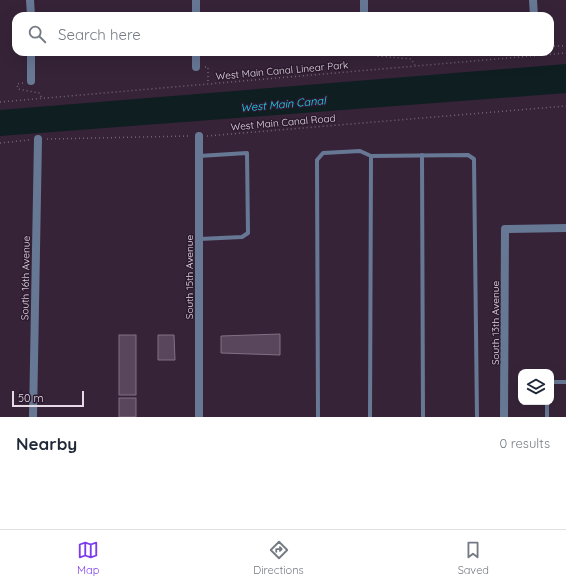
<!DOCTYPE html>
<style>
:root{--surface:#fff;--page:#f6f6f7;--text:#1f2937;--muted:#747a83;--line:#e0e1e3;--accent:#7c3aed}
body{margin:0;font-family:Quicksand,sans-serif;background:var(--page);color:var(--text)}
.controls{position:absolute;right:12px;bottom:12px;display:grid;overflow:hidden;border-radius:8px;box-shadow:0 4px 16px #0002}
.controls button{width:36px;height:36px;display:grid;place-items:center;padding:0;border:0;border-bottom:1px solid var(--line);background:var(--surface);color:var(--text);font:20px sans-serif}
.scale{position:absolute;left:12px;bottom:10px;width:72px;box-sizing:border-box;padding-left:4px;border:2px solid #e6dae7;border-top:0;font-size:11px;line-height:14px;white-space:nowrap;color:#e6dae7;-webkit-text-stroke:3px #2c1a2e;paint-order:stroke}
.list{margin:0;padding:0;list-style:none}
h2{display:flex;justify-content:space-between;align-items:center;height:52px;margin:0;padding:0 16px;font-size:17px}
h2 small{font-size:13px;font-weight:400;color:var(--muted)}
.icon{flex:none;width:22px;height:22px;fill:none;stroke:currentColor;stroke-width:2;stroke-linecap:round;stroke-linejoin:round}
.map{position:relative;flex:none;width:566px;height:417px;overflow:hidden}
.search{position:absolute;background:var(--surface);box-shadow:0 4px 16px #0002;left:12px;right:12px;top:12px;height:44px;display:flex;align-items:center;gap:10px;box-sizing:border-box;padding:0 14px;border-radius:12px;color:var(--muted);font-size:15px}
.sheet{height:112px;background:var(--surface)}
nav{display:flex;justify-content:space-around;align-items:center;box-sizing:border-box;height:56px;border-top:1px solid var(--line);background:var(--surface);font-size:11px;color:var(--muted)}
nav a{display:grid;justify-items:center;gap:2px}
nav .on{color:var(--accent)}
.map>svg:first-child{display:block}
.water{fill:#0e1e21}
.building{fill:#5a465c;stroke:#846e85}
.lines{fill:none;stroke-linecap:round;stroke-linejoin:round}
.path{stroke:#766577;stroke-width:1.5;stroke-dasharray:1 3;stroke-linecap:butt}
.lane{stroke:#677895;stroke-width:4}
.street{stroke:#677895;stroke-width:8}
.labels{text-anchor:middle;stroke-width:3;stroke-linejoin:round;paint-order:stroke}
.street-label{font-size:10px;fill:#e6dae7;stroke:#2c1a2e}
.water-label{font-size:11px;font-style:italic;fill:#19dbfb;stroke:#2c1a2e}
</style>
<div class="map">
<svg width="566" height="417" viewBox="0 0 566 417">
<rect width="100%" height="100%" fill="#362338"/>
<polygon class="water" points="566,64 566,93 0,136 0,110"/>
<g class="building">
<polygon points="280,334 280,355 221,353 221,336"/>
<rect x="119" y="335" width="17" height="60"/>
<polygon points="158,335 174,335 175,360 158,360"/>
<rect x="119" y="398" width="17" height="19"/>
</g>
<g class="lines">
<g class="path">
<polyline points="550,46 566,46"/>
<polyline points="372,52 377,53 378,56 411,59 415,65"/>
<polyline points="205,67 208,67 208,83"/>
<polyline points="23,83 17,84 18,89 39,93 42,98"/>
<polyline points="0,102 566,53"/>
<polyline points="207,136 566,106"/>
<polyline points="47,139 189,136"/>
<polyline points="0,143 29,140"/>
</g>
<g class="lane">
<polyline points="422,155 423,417"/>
<polyline points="199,239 242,237 248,233 247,153 199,156"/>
<polyline points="551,382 566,382"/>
<polyline points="547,402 547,417"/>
<polyline points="318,417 317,160 323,153 360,151 371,156 468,155 474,159 477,417"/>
<polyline points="370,417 371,156"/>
</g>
<g class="street">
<polyline points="30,0 31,16"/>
<polyline points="533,0 534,16"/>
<polyline points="196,16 196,0"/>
<polyline points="364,16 364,0"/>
<polyline points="31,52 31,81"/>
<polyline points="196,67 196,52"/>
<polyline points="199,136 199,417"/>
<polyline points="33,417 38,139"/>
<polyline points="504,417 505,229 566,228"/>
</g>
</g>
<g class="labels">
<g class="street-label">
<text transform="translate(282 70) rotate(-5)" y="4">West Main Canal Linear Park</text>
<text transform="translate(283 122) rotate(-5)" y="4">West Main Canal Road</text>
<text transform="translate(189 277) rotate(-90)" y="4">South 15th Avenue</text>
<text transform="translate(25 278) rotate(-89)" y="4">South 16th Avenue</text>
<text transform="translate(495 323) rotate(-90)" y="4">South 13th Avenue</text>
</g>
<g class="water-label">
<text transform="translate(283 104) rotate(-5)" y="4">West Main Canal</text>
</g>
</g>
</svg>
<div class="controls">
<button><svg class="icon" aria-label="layers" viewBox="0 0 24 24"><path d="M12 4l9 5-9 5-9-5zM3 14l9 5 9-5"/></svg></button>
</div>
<div class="scale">50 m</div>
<div class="search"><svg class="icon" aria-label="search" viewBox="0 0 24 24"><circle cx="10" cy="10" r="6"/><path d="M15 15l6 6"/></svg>Search here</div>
</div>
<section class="sheet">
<h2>Nearby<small>0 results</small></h2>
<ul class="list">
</ul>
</section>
<nav>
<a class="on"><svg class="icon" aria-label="map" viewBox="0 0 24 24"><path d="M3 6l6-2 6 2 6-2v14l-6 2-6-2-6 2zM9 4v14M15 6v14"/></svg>Map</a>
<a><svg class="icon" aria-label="directions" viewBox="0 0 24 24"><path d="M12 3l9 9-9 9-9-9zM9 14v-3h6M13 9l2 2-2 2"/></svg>Directions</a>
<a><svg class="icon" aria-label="saved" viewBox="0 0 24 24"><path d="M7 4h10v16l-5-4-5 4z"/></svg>Saved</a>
</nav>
